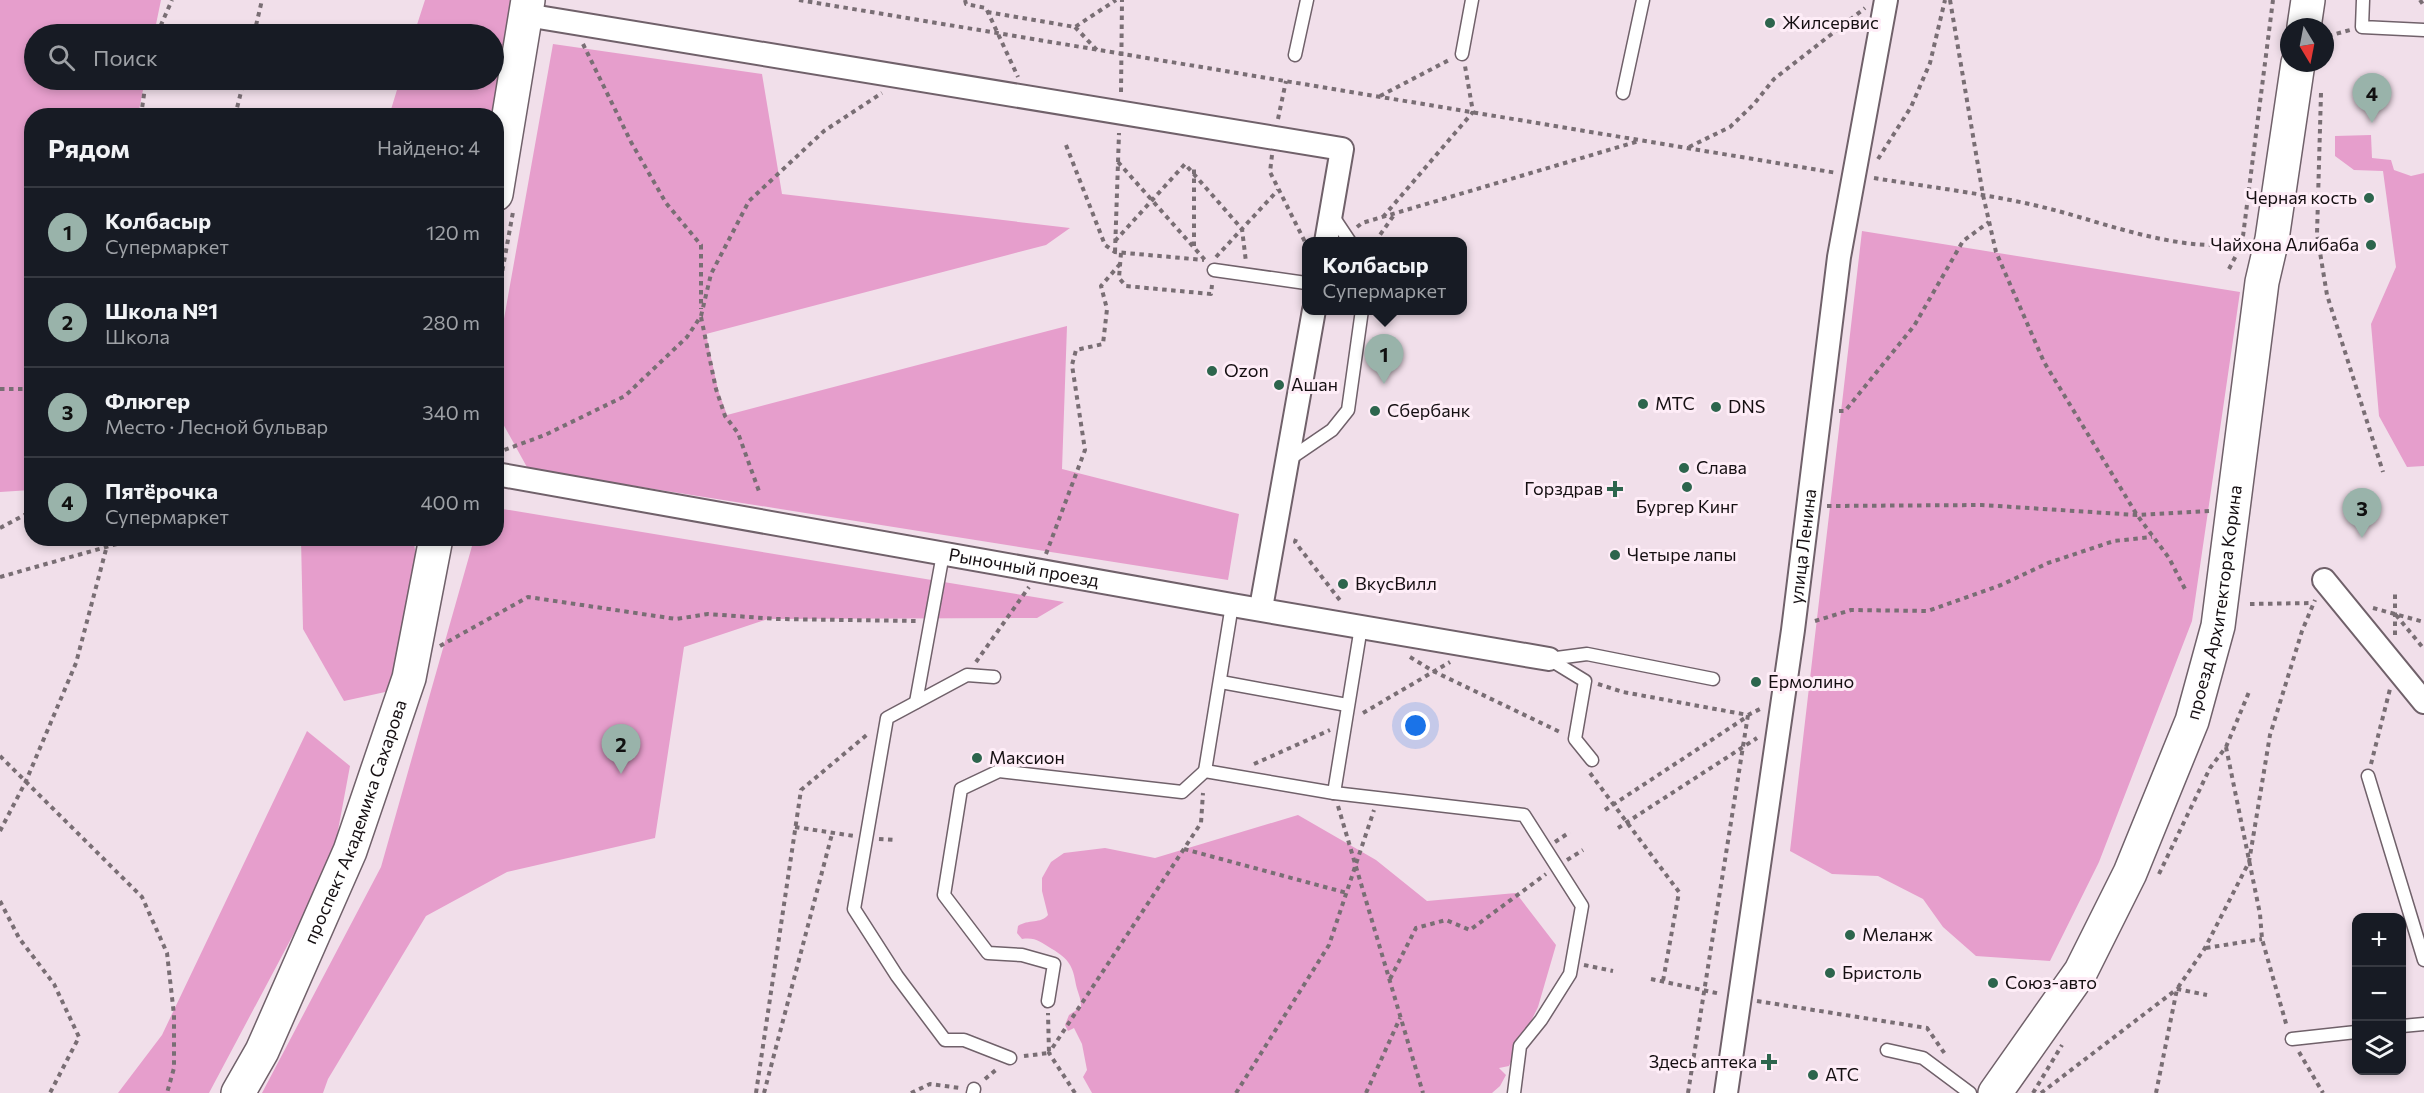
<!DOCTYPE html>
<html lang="ru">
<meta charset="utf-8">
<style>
:root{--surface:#171b24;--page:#20242c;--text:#f1f3f6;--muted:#9ea1a6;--line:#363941;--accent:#99b3aa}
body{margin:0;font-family:Commissioner,sans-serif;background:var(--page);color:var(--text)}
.controls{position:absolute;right:18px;bottom:18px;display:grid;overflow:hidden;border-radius:12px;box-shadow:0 3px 9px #0003}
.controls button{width:54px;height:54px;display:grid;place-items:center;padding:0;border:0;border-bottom:2px solid var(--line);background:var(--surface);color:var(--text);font:30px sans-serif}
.compass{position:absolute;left:2280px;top:18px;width:54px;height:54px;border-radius:50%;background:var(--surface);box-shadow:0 3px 9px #0003;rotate:170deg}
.you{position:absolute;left:1416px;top:726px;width:21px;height:21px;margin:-15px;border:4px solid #fff;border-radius:50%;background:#1a73e8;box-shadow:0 0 0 9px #1a73e833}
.badge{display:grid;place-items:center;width:39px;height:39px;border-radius:50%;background:var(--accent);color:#111;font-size:20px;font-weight:700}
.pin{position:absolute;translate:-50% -50px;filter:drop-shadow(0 2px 3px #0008)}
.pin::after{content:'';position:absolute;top:32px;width:21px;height:18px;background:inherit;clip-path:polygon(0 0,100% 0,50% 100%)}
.popup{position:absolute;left:1302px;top:237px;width:165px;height:78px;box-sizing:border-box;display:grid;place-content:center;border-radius:12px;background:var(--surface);filter:drop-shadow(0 2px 4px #0005);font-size:20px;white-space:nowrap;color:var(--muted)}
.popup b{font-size:22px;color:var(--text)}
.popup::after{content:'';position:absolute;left:50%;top:100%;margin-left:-12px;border:12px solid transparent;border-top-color:var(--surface)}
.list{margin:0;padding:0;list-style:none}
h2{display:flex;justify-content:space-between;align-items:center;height:78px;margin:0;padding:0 24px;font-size:26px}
h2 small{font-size:20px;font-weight:400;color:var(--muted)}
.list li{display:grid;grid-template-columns:39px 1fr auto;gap:18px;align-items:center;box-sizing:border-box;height:90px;padding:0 24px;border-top:2px solid var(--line)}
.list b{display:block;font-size:22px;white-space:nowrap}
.list p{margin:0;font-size:20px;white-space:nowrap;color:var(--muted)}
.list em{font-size:20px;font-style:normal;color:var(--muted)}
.icon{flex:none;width:33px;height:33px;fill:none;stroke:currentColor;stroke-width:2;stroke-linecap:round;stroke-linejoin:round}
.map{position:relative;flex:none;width:2424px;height:1093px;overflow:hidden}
.search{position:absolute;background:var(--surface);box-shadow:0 3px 9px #0003;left:24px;top:24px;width:480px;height:66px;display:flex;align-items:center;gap:15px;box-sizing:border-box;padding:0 21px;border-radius:33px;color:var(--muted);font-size:22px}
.panel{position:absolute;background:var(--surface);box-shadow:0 3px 9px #0003;left:24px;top:108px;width:480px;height:438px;border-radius:24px}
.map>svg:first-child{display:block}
.green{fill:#e69ecc}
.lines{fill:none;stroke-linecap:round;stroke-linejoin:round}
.lane-casing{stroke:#70616a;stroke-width:15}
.street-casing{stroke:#70616a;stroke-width:26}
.secondary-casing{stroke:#70616a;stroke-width:36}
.path{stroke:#796e74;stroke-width:4;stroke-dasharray:4.5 4.5;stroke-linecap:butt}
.lane{stroke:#fff;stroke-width:12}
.street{stroke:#fff;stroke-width:22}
.secondary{stroke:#fff;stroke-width:33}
.poi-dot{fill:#2d654d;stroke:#feedf7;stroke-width:2}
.labels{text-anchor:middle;stroke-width:6;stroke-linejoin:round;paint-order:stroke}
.poi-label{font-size:18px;fill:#150f12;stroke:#feedf7;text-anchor:start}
.street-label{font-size:18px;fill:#150f12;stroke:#feedf7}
</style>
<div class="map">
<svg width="2424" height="1093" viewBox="0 0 2424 1093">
<rect width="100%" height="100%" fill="#f1dfea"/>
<g class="green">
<polygon points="0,0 161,0 154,34 34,34 34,80 145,80 138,115 32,116 31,490 0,492"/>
<polygon points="425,0 523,0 496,116 389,116 400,80 494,80 494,34 414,34"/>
<polygon points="553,44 762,74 782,194 1070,228 1046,245 706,334 718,390 727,415 1067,326 1062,469 1239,514 1228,580 528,469 497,413 497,358"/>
<polygon points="2371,135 2372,158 2391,160 2394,170 2411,176 2424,173 2424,466 2407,467 2379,416 2371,324 2396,267 2383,171 2354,170 2335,156 2335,136"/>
<polygon points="1862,231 2240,292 2192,621 2099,862 2050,961 1976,956 1943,927 1923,899 1878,876 1832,874 1790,851"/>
<polygon points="497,508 1064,602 1037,618 768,619 684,647 655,838 507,872 426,916 328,1079 323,1093 262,1093 381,867 474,539 496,538"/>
<polygon points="301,539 413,539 425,602 399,689 344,701 303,629"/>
<polygon points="307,731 350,766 336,841 301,920 209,1093 118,1093 162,1035"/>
<path d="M 1298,815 L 1376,860 L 1427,901 L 1516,893 L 1556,945 L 1538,1007 L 1509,1066 L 1499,1068 L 1506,1075 L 1500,1086 L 1492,1093 L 1092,1093 L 1083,1077 L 1087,1070 L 1082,1044 L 1074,1028 L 1068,1031 L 1065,1025 L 1069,1015 L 1081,1007 C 1081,997 1078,994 1076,985 C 1073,966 1069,959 1052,949 C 1040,942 1036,937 1022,939 L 1017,933 L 1018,926 C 1028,919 1041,924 1048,915 L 1042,891 L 1042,878 L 1051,862 L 1064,853 L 1105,848 L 1155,858 Z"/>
</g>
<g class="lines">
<defs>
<g id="lane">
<polyline points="2363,0 2362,27 2424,30"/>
<polyline points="1462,54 1472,0"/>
<polyline points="1295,55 1307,0"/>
<polyline points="1623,93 1643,0"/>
<polyline points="1332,215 1350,242"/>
<polyline points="1214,270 1306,283"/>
<polyline points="1288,460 1332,430 1348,410 1362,310"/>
<polyline points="1549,659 1587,654 1713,679"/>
<polyline points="1549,659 1585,681 1575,739 1592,760"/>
<polyline points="994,677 967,675 887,718 854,909 897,976 945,1040 964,1040 1010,1058"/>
<polyline points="1221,682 1347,705"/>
<polyline points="916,702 943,554"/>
<polyline points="1205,771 1232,605"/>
<polyline points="2368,776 2424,960"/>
<polyline points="1334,793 1361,627"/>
<polyline points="1048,1001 1054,964 1022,955 988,953 944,895 961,789 999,771 1182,792 1205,771 1334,793 1524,815 1582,906 1570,974 1541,1020 1520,1046 1514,1093"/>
<polyline points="2402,1026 2424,1024"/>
<polyline points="2292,1039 2356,1032"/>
<polyline points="1887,1050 1923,1058 1970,1093"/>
<polyline points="973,1093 974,1089"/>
</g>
<g id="street">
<polyline points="526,15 1342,149 1326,242"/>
<path id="s1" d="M 496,474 L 1232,605 L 1549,659"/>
<polyline points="2324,580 2424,702"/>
<polyline points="1261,608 1314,310"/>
<path id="s2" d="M 1726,1093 L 1793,630 L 1839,257 L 1886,0"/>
</g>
<g id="secondary">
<polyline points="2304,27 2308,0"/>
<polyline points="496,194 528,0"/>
<path id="s3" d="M 238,1093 L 262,1051 L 350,851 L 409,678 L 436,538"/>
<path id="s4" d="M 1995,1093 L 2081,971 L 2130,873 L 2192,721 L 2218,626 L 2262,282 L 2272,239 L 2298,63"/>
</g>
</defs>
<use href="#lane" class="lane-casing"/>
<use href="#street" class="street-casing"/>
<use href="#secondary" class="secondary-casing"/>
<g class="path">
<polyline points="799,0 1837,173"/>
<polyline points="965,0 966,4 986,8 1018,77"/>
<polyline points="1950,0 1983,195 1996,252 2044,362 2137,515 2169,558 2185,589"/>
<polyline points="2420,0 2424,6"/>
<polyline points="987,12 1075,27 1116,0"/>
<polyline points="1075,27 1097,50"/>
<polyline points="157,34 172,0"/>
<polyline points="254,34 262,0"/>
<polyline points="2328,36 2350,30"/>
<polyline points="583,44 631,142 666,203 701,245 701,309"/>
<polyline points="1121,92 1122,0"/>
<polyline points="2321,93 2317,234 2327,295 2383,472"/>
<polyline points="1380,96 1451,59"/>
<polyline points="141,116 146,80"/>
<polyline points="235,116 244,80"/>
<polyline points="1278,119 1286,81"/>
<polyline points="1066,145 1105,245 1115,252 1204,260"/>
<polyline points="1689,147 1730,127 1754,104 1774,79 1865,8"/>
<polyline points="1272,155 1270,172 1306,244"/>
<polyline points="1878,159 1911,107 1930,63 1945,0"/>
<polyline points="1118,162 1205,260"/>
<path d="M 1874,178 C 1935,188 1998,195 2058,211 C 2116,227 2185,253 2246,243"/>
<polyline points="1383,217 1473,112 1465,66"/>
<polyline points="1357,227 1362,223 1639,141"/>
<polyline points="1115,241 1185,164 1242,229 1246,262"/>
<polyline points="1375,242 1394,215"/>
<polyline points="2294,245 2320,252"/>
<polyline points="1194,246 1194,166"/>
<polyline points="1115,252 1119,133"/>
<polyline points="1121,253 1119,278 1126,286 1211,294 1212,285"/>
<polyline points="1216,257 1278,190"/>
<polyline points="2229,269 2242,244 2273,0"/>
<polyline points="496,306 513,212"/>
<polyline points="701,317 716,389 725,416 738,433 760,494"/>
<polyline points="0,389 32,389"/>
<polyline points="1839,411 1845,411 1914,326 1963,241 1989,222"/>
<polyline points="496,453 545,435 625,396 687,337 701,316 711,274 749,201 824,131 882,93"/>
<polyline points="1827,506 1982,505 2137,515 2209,511"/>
<polyline points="0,528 32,511"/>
<polyline points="1296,539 1295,542 1342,603"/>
<polyline points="1046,554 1085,450 1072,365 1076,350 1103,344 1107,309 1101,286 1120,264"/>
<polyline points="0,577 138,538"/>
<polyline points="2250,604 2313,603"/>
<polyline points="2373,608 2424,622"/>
<polyline points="2396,615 2424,649"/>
<polyline points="1815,621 1851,610 1928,611 2001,585 2048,563 2114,541 2152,537"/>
<polyline points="2395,635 2395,591"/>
<polyline points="440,646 528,597 676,619 708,614 777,619 916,621"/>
<polyline points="1410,657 1433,671 1562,733"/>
<polyline points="976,662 1029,587"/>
<polyline points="1598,684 1623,692 1748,715 1762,708"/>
<polyline points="1363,713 1450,662"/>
<polyline points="2226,747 2260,914 2262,939 2287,1027"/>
<polyline points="0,756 142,897 167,953 174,1015 174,1068 167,1093"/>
<polyline points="1254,764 1330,730"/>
<polyline points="2371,764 2390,689"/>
<polyline points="1590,773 1679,892 1663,981"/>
<polyline points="1338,806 1423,1093"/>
<polyline points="1605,810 1748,716"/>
<polyline points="795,827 854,836"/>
<polyline points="1618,828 1757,738"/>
<polyline points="0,831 26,781 76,663 109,538"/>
<polyline points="879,839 895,840"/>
<polyline points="1555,842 1570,832"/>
<polyline points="1184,849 1347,893"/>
<polyline points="1567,860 1583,850"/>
<polyline points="2159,874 2210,768 2226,747 2249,692"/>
<polyline points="0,901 19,938 54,984 79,1037 50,1093"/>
<polyline points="2206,948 2262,939"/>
<polyline points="1584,965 1613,971"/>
<polyline points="1390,979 1416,928 1446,920 1470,930 1546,874"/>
<polyline points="1651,979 1721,994"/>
<polyline points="1757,1001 1927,1028 1945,1054"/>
<polyline points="2299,1052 2323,1093"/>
<polyline points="1024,1056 1049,1053 1048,1013"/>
<polyline points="985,1079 997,1069"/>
<polyline points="756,1093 801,790 869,733"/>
<polyline points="764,1093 832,834"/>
<polyline points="911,1093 930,1084 960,1088"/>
<polyline points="1075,1093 1049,1053 1201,823 1203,793"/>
<polyline points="1236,1093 1329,945 1374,810"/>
<polyline points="1366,1093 1400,1018"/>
<polyline points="1688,1093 1748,715"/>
<polyline points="2033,1093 2062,1045"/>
<polyline points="2041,1093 2177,989 2207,995"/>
<polyline points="2156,1093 2177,989 2205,948 2249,862 2270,735 2302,631 2315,600"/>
</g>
<use href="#lane" class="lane"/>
<use href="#street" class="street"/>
<use href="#secondary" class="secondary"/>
</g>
<g class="poi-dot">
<circle cx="1770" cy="23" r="6"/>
<circle cx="2369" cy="198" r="6"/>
<circle cx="2371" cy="245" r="6"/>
<circle cx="1212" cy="371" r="6"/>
<circle cx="1279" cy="385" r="6"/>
<circle cx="1643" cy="404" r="6"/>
<circle cx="1716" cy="407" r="6"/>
<circle cx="1375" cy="411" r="6"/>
<circle cx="1684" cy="468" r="6"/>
<circle cx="1687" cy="487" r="6"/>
<path d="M1612 480h6v6h6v6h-6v6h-6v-6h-6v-6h6z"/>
<circle cx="1615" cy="555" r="6"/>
<circle cx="1343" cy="584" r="6"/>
<circle cx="1756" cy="682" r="6"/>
<circle cx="977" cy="758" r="6"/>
<circle cx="1850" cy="935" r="6"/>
<circle cx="1830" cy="973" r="6"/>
<circle cx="1993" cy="983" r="6"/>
<path d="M1766 1053h6v6h6v6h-6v6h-6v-6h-6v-6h6z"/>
<circle cx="1813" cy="1075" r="6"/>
</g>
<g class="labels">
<g class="poi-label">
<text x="1782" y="29">Жилсервис</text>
<text x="2357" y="204" text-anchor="end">Черная кость</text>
<text x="2359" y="251" text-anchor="end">Чайхона Алибаба</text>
<text x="1224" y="377">Ozon</text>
<text x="1291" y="391">Ашан</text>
<text x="1655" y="410">МТС</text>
<text x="1728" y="413">DNS</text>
<text x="1387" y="417">Сбербанк</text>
<text x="1696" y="474">Слава</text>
<text x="1603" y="495" text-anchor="end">Горздрав</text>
<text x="1687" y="513" text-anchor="middle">Бургер Кинг</text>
<text x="1627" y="561">Четыре лапы</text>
<text x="1355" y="590">ВкусВилл</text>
<text x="1768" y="688">Ермолино</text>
<text x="989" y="764">Максион</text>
<text x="1862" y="941">Меланж</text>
<text x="1842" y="979">Бристоль</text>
<text x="2005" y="989">Союз-авто</text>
<text x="1757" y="1068" text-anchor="end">Здесь аптека</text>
<text x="1825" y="1081">АТС</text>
</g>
<g class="street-label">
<text dy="6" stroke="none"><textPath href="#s2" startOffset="552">улица Ленина</textPath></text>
<text dy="6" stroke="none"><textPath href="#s1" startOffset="536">Рыночный проезд</textPath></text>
<text dy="6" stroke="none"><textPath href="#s4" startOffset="544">проезд Архитектора Корина</textPath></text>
<text dy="6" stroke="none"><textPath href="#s3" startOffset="296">проспект Академика Сахарова</textPath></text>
</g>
</g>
</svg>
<div class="controls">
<button>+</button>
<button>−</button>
<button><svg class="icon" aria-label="layers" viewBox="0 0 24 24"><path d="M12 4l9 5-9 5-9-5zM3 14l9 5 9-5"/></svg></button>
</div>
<svg class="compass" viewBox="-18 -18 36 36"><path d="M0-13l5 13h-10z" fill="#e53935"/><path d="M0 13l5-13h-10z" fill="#9ea1a6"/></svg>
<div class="you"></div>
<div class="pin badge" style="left:1384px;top:384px">1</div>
<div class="popup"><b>Колбасыр</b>Супермаркет</div>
<div class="pin badge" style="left:621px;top:774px">2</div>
<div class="pin badge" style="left:2362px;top:538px">3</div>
<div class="pin badge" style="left:2372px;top:123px">4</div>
<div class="search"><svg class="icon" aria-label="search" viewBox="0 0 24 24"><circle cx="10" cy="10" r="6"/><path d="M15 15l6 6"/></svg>Поиск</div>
<section class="panel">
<h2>Рядом<small>Найдено: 4</small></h2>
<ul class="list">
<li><span class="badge">1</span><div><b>Колбасыр</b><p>Супермаркет</p></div><em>120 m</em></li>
<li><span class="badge">2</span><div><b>Школа №1</b><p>Школа</p></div><em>280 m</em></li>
<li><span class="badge">3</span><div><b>Флюгер</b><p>Место · Лесной бульвар</p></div><em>340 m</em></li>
<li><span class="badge">4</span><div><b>Пятёрочка</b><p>Супермаркет</p></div><em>400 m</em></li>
</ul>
</section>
</div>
